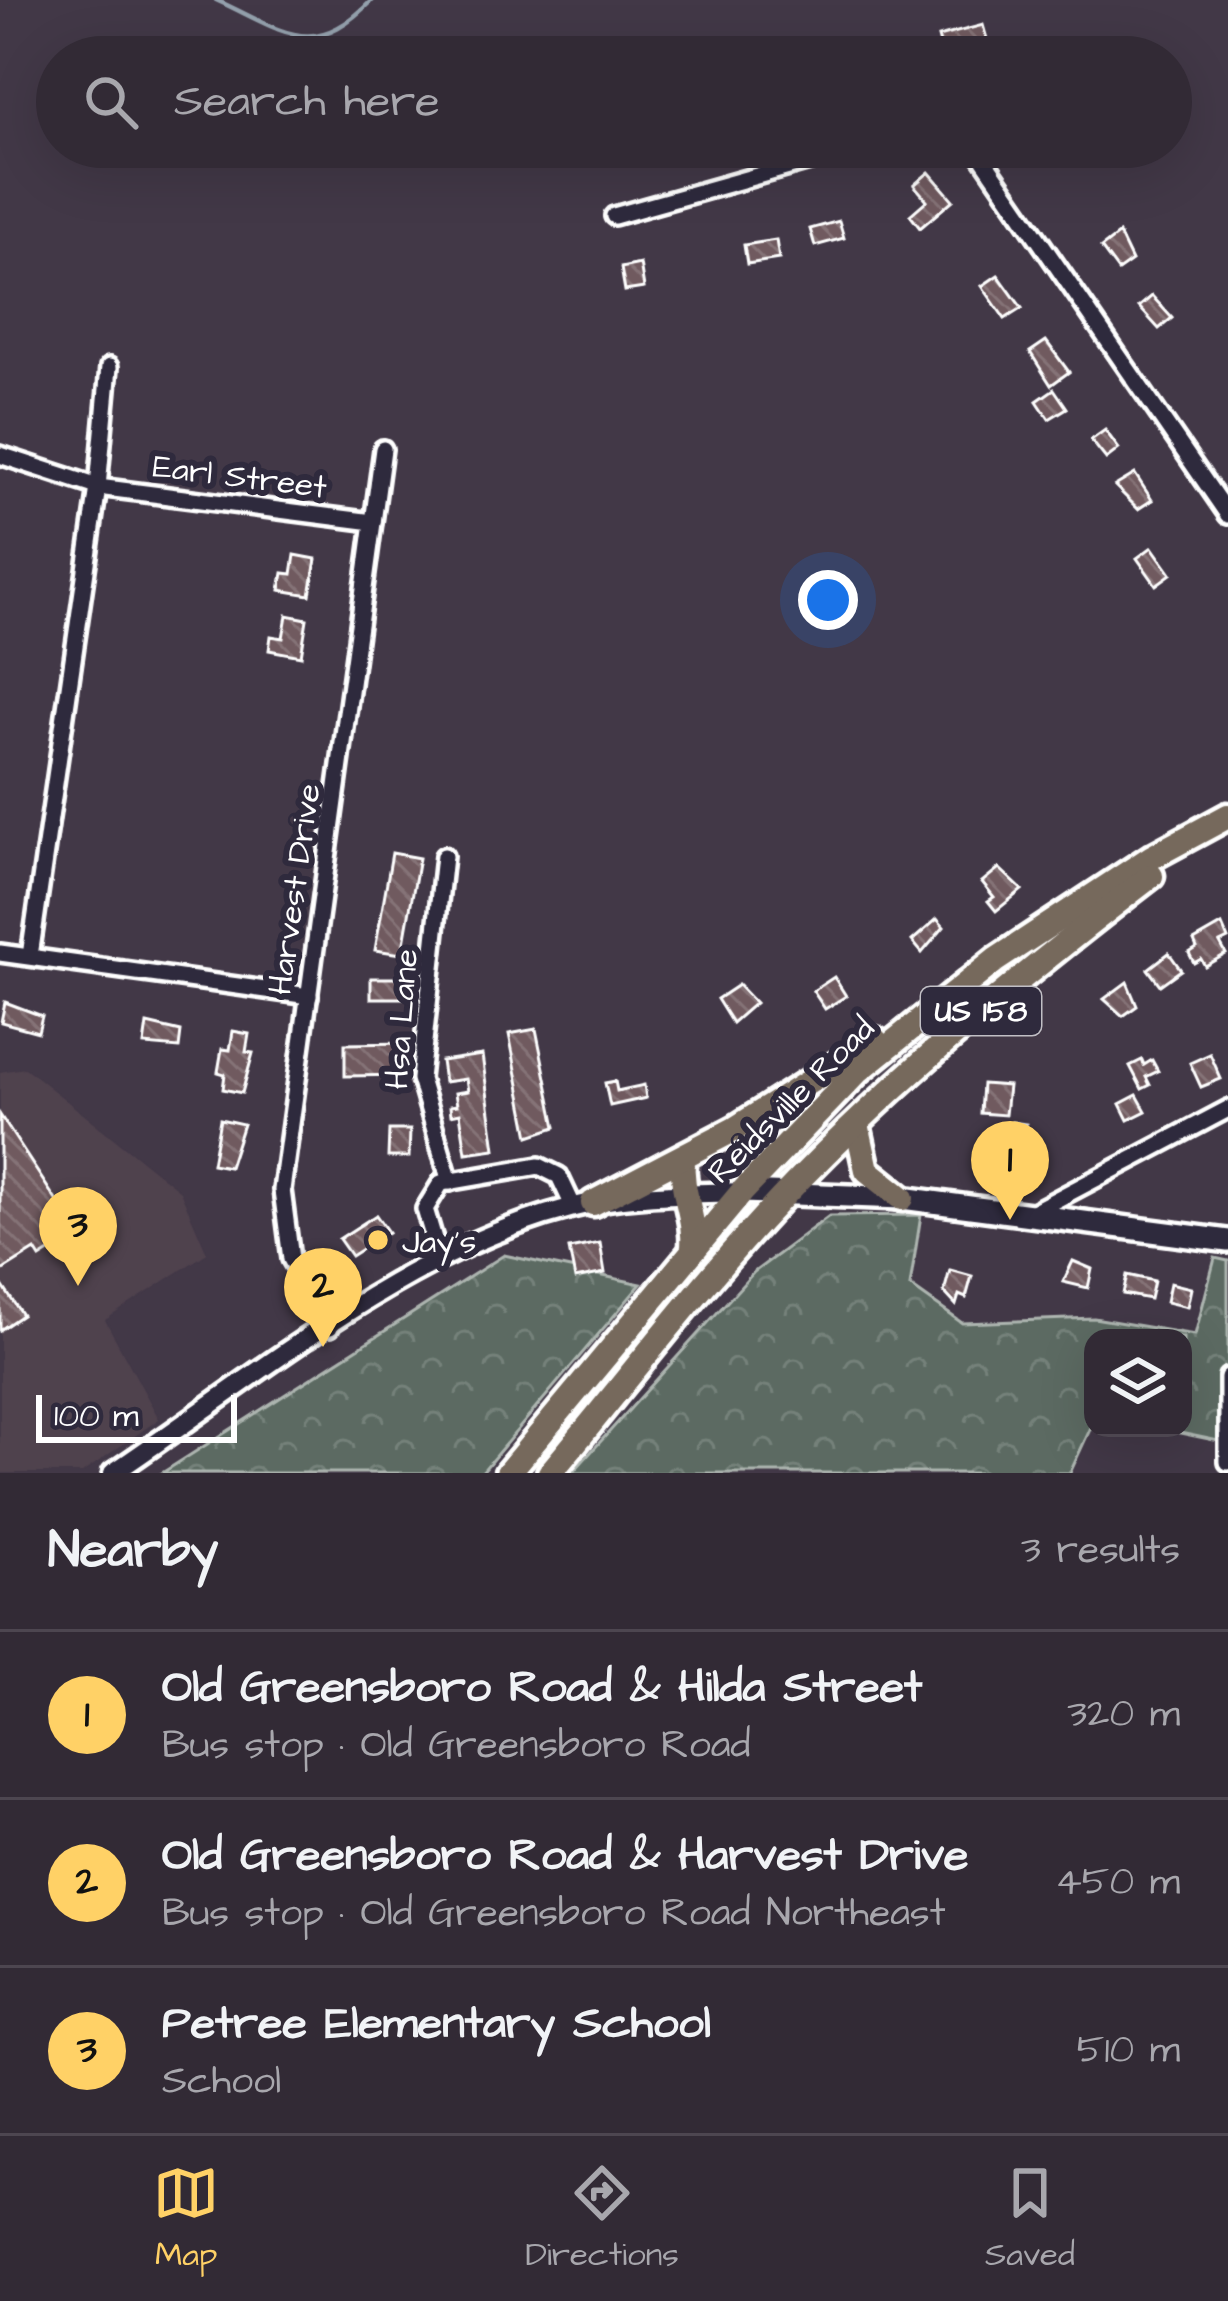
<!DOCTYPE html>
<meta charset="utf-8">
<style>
:root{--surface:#322a35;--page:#3d3641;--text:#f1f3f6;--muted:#a8a7ad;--line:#4d4650;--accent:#ffd166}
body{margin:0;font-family:"Architects Daughter",sans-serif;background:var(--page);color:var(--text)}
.controls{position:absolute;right:36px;bottom:36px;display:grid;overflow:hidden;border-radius:24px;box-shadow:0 12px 48px #0002}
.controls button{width:108px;height:108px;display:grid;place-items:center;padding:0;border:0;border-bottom:3px solid var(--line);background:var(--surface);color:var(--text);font:60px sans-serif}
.scale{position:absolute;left:36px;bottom:30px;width:201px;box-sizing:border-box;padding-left:12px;border:6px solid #fff;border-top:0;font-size:33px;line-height:42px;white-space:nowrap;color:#fff;-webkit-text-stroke:9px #2f2a3d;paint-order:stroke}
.you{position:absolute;left:828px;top:600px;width:42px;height:42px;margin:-30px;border:9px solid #fff;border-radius:50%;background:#1a73e8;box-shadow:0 0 0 18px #1a73e833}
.badge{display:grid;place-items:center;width:78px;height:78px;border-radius:50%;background:var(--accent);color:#111;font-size:39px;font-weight:700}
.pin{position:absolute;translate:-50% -99px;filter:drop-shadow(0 3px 6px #0008)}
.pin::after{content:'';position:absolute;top:63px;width:42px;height:36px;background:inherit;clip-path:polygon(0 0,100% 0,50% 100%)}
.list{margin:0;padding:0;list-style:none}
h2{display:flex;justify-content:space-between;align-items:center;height:156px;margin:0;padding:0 48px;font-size:51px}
h2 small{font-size:39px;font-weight:400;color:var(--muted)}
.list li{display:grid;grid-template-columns:78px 1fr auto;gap:36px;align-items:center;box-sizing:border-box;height:168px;padding:0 48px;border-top:3px solid var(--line)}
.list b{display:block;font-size:45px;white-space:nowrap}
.list p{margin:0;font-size:39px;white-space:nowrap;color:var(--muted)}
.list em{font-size:39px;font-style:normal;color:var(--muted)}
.icon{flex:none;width:66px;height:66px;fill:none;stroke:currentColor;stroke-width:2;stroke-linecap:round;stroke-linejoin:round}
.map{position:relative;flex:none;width:1228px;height:1473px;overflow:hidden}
.search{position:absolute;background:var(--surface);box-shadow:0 12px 48px #0002;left:36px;right:36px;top:36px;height:132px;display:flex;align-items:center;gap:30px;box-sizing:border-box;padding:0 42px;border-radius:66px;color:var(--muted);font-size:45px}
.sheet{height:660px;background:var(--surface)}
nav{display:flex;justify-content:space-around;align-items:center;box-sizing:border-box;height:168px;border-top:3px solid var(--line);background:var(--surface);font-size:33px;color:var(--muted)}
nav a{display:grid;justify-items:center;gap:6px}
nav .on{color:var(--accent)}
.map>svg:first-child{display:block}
.built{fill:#50424e}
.forest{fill:url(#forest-crowns);stroke:#adb5b0;stroke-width:3}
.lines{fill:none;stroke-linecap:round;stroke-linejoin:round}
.stream{stroke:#94a1ad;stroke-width:4.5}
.building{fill:url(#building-back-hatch);stroke:#fff;stroke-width:3}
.minor-casing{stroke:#fff;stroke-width:24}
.tertiary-casing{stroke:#fff;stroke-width:27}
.secondary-casing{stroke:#fff;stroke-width:30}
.trunk-casing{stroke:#fff;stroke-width:33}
.minor{stroke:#2f2a3d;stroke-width:15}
.tertiary{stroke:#2f2a3d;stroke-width:18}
.secondary{stroke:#2f2a3d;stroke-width:21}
.trunk{stroke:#76695c;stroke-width:24}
.poi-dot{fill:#ffd166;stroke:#2f2a3d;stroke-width:4.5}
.labels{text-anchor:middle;stroke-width:12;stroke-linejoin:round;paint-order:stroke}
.shield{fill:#2f2a3d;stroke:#c1bfc5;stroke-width:3}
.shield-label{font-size:30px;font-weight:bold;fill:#fff}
.street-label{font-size:33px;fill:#fff;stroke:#2f2a3d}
.poi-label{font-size:33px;fill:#fff;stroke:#2f2a3d;text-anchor:start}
</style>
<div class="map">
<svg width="1228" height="1473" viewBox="0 0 1228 1473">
<defs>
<pattern id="forest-crowns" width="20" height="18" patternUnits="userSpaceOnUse" patternTransform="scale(3)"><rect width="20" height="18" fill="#5b6b62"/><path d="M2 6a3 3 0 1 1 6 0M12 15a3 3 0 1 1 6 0" fill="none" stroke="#74817a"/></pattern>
<pattern id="building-back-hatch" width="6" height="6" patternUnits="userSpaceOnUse" patternTransform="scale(3)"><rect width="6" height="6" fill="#705a5f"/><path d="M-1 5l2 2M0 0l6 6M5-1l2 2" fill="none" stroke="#857377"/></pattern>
</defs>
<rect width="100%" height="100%" fill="#423847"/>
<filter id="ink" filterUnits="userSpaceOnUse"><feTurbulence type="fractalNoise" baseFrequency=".00833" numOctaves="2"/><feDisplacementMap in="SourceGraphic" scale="24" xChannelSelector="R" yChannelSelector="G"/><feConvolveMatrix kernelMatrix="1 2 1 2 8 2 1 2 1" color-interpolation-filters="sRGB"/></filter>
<g filter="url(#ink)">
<polygon class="built" points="25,1068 180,1191 207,1253 105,1320 159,1419 82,1473 0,1473 0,1072"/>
<g class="forest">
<polygon points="921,1215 910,1286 962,1323 1094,1318 1195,1335 1215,1258 1228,1261 1228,1443 1156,1428 1183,1428 1183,1338 1093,1338 1093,1423 1070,1473 572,1473 754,1272 829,1216"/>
<polygon points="504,1255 641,1284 481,1473 162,1473"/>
</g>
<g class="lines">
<path class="stream" d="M 216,0 C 283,30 312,62 372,0"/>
</g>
<g class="building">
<polygon points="983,25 991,53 975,57 973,48 943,56 938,37"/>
<polygon points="929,172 953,200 920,228 910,215 927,200 914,185"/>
<polygon points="839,221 844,238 815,246 810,229"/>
<polygon points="1119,234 1132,261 1118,271 1101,248"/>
<polygon points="776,240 779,259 747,264 744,245"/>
<polygon points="640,264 644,288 625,291 621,268"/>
<polygon points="998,275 1022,308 1005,319 982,286"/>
<polygon points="1152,296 1172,318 1159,329 1139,307"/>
<polygon points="1046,341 1069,372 1051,385 1030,352"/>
<polygon points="1054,389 1067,408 1049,419 1037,401"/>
<polygon points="1105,430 1119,449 1106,459 1091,440"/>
<polygon points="1135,474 1152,500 1138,509 1115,486"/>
<polygon points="1152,547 1171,574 1156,585 1137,558"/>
<polygon points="295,555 316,559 310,595 280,590 283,573 292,574"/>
<polygon points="287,615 307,619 301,656 269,650 271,636 283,638"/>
<polygon points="392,853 419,858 402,954 375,950"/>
<polygon points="999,868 1022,890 996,911 988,901 994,897 982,882"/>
<polygon points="937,919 944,927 922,953 912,941"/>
<polygon points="1222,925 1228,939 1220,943 1226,954 1205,966 1201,959 1194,963 1189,953 1197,948 1194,941"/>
<polygon points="1169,953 1181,970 1160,985 1148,969"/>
<polygon points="834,977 846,996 825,1009 813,991"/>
<rect x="371" y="978" width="37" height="20"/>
<polygon points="1127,982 1137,1006 1123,1016 1104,999"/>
<polygon points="738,985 755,1003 732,1023 717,999"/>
<polygon points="5,1002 42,1016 38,1032 1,1022"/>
<polygon points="147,1024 181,1032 179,1048 144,1045"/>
<polygon points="536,1029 556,1127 529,1136 509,1034"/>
<polygon points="233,1031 249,1034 246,1052 253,1053 242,1093 223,1089 225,1074 218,1072 222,1049 230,1050"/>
<polygon points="409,1043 409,1075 345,1076 345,1044"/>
<polygon points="1210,1054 1221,1079 1201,1087 1190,1063"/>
<polygon points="482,1055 495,1149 466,1153 460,1113 451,1115 450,1106 457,1105 455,1093 468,1091 466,1079 444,1082 441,1061"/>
<polygon points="1142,1060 1144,1065 1152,1060 1158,1071 1146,1077 1150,1085 1142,1089 1130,1066"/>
<polygon points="615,1081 617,1091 644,1085 646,1098 610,1106 605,1083"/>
<polygon points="982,1084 1008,1086 1005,1115 980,1113"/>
<polygon points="1137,1095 1146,1111 1128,1120 1120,1104"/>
<polygon points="0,1115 65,1214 51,1223 64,1243 40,1258 35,1250 0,1272"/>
<polygon points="220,1119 243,1124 229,1167 212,1164"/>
<polygon points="1012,1122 1026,1124 1026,1164 1001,1162 1004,1133 1010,1133"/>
<polygon points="389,1130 410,1130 409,1157 388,1157"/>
<polygon points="376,1215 388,1232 351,1256 339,1239"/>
<polygon points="600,1243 605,1273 575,1279 569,1249"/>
<polygon points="1073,1261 1092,1269 1088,1288 1063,1282"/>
<polygon points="950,1270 972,1276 966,1298 959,1295 956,1305 944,1292"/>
<polygon points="1127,1275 1154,1281 1150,1299 1123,1294"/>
<polygon points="0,1282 22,1315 0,1330"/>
<polygon points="1170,1283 1191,1288 1187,1307 1166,1302"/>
</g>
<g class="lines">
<defs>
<g id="minor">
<polyline points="975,147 1228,515"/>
<polyline points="614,216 860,147"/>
<polyline points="0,455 98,487 373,522"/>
<polyline points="444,856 420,1079 450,1182"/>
<polyline points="0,953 309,996"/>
<polyline points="30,956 98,487 109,367"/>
<polyline points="1029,1214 1228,1109"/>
<polyline points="440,1259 425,1209 441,1183 539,1166 559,1176 574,1208"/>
<polyline points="330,1327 291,1259 282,1190 383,449"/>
<polyline points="1228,1377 1228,1462"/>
</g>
<path id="tertiary" d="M 113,1473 C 259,1375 421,1237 596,1202 C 644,1193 694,1194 742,1192"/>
<polyline id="secondary" points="742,1192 902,1198 1228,1241"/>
<g id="trunk">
<polyline points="857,1124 867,1170 902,1198"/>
<path d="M 683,1157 C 680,1196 696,1213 693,1250"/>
<polyline points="593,1203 735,1129 875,1040"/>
<polyline points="508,1473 742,1192 858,1071 996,960 1152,857 1228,816"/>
<path d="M 550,1473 C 620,1389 687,1301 761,1220 C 878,1092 1014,981 1151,876"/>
</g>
</defs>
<use href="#minor" class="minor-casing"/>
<use href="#tertiary" class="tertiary-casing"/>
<use href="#secondary" class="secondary-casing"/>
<use href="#trunk" class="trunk-casing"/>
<use href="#minor" class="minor"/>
<use href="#tertiary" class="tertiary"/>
<use href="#secondary" class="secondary"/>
<use href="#trunk" class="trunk"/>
</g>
</g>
<circle class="poi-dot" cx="378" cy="1240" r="12"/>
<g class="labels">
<rect class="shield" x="921" y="987" width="120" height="48" rx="9"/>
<g class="shield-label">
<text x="981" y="1021">US 158</text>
</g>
<g class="street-label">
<text transform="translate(240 475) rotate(7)" y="12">Earl Street</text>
<text transform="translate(293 889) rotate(-82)" y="12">Harvest Drive</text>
<text transform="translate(400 1019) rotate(-86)" y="12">Hsa Lane</text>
<text transform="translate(790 1099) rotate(-45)" y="12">Reidsville Road</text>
</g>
<g class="poi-label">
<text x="402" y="1252">Jay's</text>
</g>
</g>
</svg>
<div class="controls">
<button><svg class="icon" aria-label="layers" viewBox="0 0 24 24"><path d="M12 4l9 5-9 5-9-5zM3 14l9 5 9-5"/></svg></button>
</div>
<div class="scale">100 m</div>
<div class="you"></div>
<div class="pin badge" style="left:1010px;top:1220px">1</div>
<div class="pin badge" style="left:323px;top:1347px">2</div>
<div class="pin badge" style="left:78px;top:1286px">3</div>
<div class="search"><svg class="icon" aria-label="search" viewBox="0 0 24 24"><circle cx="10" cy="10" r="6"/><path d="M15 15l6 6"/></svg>Search here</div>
</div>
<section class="sheet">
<h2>Nearby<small>3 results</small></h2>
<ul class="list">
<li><span class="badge">1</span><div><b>Old Greensboro Road &amp; Hilda Street</b><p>Bus stop · Old Greensboro Road</p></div><em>320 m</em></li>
<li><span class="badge">2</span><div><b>Old Greensboro Road &amp; Harvest Drive</b><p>Bus stop · Old Greensboro Road Northeast</p></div><em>450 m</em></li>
<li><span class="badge">3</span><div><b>Petree Elementary School</b><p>School</p></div><em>510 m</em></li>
</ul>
</section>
<nav>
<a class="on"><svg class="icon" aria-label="map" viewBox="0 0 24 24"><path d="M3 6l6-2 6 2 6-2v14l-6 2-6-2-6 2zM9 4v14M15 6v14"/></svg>Map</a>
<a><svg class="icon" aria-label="directions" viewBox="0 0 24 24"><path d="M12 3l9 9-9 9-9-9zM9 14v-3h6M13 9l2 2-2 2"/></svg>Directions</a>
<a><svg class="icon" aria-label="saved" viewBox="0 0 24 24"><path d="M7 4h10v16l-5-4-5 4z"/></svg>Saved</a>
</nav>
